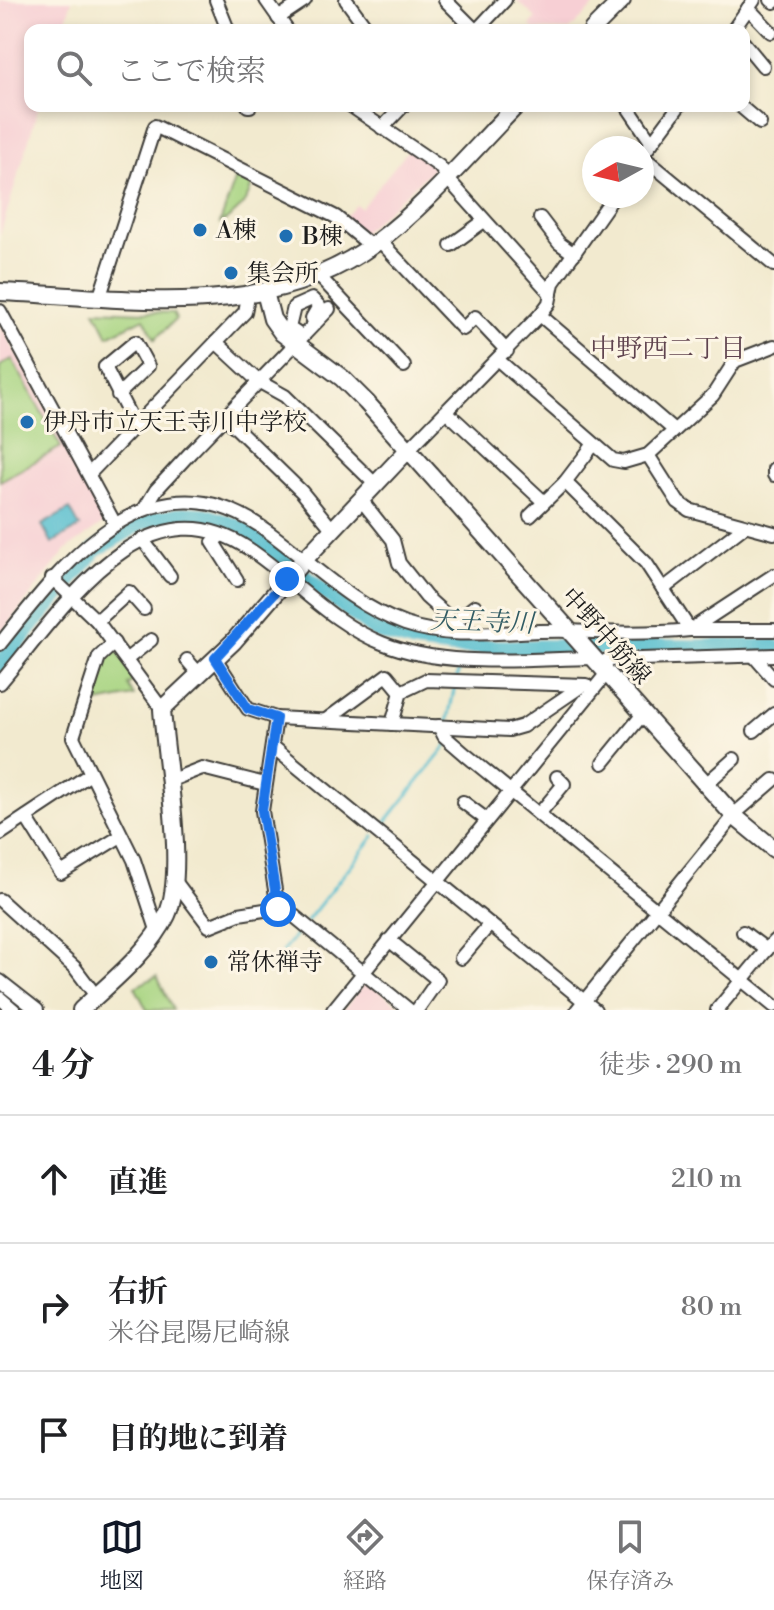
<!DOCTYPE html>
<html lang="ja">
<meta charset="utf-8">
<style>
:root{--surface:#fff;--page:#f2f2f2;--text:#202124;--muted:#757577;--line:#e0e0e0;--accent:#111827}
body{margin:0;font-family:"Libre Bodoni","Noto Serif JP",serif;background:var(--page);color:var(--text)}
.compass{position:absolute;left:582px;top:136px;width:72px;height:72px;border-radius:50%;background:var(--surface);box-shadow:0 4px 12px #0003;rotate:262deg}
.stop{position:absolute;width:24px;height:24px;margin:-18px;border:6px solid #1a73e8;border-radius:50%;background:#fff}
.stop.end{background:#1a73e8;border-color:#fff;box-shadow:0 2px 8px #0008}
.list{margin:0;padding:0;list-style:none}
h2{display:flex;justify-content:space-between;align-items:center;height:104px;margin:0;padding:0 32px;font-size:34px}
h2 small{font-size:26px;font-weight:400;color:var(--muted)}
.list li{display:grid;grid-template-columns:52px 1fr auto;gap:24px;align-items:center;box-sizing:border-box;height:128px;padding:0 32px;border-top:2px solid var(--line)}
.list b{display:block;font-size:30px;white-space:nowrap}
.list p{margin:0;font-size:26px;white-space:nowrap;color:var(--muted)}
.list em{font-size:26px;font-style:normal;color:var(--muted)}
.icon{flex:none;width:44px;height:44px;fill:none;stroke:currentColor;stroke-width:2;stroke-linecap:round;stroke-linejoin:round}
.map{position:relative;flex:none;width:774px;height:1010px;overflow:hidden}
.search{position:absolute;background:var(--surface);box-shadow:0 4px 12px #0003;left:24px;right:24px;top:24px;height:88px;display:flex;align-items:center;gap:20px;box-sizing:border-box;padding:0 28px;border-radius:16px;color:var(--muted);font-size:30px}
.sheet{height:488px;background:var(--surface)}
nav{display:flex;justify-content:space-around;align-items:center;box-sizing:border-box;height:112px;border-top:2px solid var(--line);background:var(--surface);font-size:22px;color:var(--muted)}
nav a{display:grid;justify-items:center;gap:4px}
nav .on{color:var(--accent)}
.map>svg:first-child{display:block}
.built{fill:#f7cfd4}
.green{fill:#a7d481;stroke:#62784e;stroke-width:2}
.water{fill:#53bdcf;stroke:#386c76;stroke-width:2}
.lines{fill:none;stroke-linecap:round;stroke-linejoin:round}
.stream{stroke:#53bdcf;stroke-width:3}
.river{stroke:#53bdcf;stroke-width:16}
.minor-casing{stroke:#3c3b37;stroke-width:16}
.major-casing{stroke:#3c3b37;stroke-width:20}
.minor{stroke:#fff;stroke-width:12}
.major{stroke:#fff;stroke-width:16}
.route{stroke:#1a73e8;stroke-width:10}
.poi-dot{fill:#1f6fb2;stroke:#fcf5e5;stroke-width:3}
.labels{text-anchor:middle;stroke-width:6;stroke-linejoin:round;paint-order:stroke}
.poi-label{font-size:24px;fill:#1c1c1c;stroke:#fcf5e5;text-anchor:start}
.street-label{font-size:24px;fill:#1c1c1c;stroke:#fcf5e5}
.neighbourhood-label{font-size:26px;fill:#60444f;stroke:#fcf5e5}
.water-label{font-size:26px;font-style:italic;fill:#325c64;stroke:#fcf5e5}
</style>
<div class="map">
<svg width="774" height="1010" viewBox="0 0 774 1010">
<rect width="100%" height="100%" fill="#fcf5e5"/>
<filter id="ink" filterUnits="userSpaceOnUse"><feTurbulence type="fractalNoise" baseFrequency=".0125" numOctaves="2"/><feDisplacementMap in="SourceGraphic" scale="16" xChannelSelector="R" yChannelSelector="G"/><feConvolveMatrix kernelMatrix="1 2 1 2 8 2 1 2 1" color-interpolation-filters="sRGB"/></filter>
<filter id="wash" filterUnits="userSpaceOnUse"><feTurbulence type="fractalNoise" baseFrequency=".006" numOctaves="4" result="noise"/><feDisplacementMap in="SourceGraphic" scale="32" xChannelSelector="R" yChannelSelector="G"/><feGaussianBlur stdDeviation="1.8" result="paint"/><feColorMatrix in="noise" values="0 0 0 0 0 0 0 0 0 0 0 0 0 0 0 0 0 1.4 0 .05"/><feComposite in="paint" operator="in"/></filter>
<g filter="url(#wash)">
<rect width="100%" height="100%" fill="#f2eacf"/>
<g class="built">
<polygon points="0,0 72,0 63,30 30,30 30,106 39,106 0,235"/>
<polygon points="516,0 600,0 570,30 535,30 530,25 536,18"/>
<polygon points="409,149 435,167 362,233 344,218 356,205 361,208"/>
<polygon points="0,324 108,520 66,550 0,634"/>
<polygon points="366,981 399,1005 394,1010 343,1010"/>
</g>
<g class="green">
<path d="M 238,172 L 252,179 C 252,198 236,216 220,223 Z"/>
<polygon points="95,310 173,313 176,319 155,339 144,318 108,336"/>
<polygon points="12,359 61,447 0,481 0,366"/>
<polygon points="113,646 137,678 128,685 134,696 87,705 104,656"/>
<polygon points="157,976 173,1010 147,1010 135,987"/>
</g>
<polygon class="water" points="70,509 80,527 52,543 42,525"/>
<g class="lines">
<g class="stream">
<polyline points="457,678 460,662"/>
<polyline points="447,724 455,685"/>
<polyline points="380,829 448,744"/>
<polyline points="307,921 374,836"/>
<polyline points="283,964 283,950 302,927"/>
</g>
<polyline class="river" points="0,664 96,549 143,522 184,514 205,515 241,528 376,631 415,642 453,647 774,647"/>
</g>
</g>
<g filter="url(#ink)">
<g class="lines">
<defs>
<g id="minor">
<polyline points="216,0 228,30"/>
<polyline points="266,0 287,30"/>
<polyline points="346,0 368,30"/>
<polyline points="445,0 475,30"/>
<polyline points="771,0 774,2"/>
<polyline points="748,8 771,32"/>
<polyline points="278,18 305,0"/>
<polyline points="477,30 505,0"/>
<polyline points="733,30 754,0"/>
<polyline points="744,43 763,66"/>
<polyline points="248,106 250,106"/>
<polyline points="351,106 439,166 447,176"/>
<polyline points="627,106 652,143"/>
<polyline points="740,106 760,123"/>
<polyline points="382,128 403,106"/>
<polyline points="642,156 774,265"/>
<polyline points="642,156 679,106"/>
<polyline points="446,177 551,294"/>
<polyline points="540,218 559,243 574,254"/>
<polyline points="379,240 463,329 475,317 507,351"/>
<polyline points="451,245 484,221"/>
<polyline points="318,275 404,366"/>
<polyline points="100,296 155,126 336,217 371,246"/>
<polyline points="0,311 114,522"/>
<polyline points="540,315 674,430"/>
<polyline points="301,336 289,328 294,307 312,299 319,306 312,318"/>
<polyline points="216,342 258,381 285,396 376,485"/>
<polyline points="498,360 613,460 624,462 648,455 713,395 735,361 774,346"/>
<polyline points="118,395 148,366 135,342 105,367 135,426"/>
<polyline points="447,412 544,502"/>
<polyline points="225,417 302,492 333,530"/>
<polyline points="408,450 540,315 549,303 553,283 614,196"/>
<polyline points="648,455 678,502 689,510 774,533"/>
<polyline points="774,469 774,475"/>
<polyline points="89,474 245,312 248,297"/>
<polyline points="362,501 393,540 399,563 426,597 466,633"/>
<polyline points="145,508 156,490 191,452 329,309"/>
<polyline points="530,516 565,482 594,444"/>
<polyline points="221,535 213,542 237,580"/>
<polyline points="142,539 170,576"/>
<polyline points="52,578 97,621 162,709"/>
<polyline points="663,589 745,526"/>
<polyline points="97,621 129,592 144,609"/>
<polyline points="454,622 475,606"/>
<polyline points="690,630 774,575"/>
<polyline points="690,630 774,630"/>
<polyline points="114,643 99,657 73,737 134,860 157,930"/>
<path d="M 0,644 C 66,560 154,445 270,533 C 315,566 352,605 405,624 C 458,642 515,629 569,631 C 609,633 650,634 690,630 L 646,563 L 565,482"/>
<polyline points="754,656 774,679"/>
<polyline points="215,658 248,709 276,718 509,730 523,726 583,685"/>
<polyline points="127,659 151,640"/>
<polyline points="187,660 199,674"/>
<polyline points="600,665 607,660 774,655"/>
<path d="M 0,683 C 59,614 143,477 249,549 C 294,579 331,623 382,643 C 447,669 526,659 593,658"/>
<polyline points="276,718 262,811 277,902 409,1010"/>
<polyline points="326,720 387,675 401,692"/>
<polyline points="392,724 401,692 426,680 586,685"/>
<polyline points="439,726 444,736 466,755 774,1006"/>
<polyline points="754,731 774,714"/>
<polyline points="272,746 595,1010"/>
<polyline points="603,763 643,714"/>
<polyline points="169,781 202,768 265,784"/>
<polyline points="706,784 734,759"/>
<polyline points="463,802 487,820"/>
<polyline points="539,814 564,784 557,777"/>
<polyline points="26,817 61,873 121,836"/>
<polyline points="0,834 89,775"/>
<polyline points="175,881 209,926 239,914 283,907"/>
<polyline points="0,900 75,968 96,996"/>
<polyline points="743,932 767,950"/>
<polyline points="389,940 438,980 417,1010"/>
<polyline points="461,958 490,924"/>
<polyline points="0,981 37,1010"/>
<polyline points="0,998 14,1010"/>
<polyline points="333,1010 607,673"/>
<polyline points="577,1010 738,811 774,780"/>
<polyline points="717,1010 774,941"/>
</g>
<g id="major">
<polyline points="592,30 622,0"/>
<path d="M 0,292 C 128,297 267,324 377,242 C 428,204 471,152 516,106"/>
<polyline points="265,292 272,319 282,333 342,378 366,402 734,816 774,849"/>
<path d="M 81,1010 C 110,983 150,951 167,915 C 187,872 165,759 162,709 L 233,642 L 302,562 L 408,450"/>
</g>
</defs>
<use href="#minor" class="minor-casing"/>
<use href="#major" class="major-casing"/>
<use href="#minor" class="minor"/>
<use href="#major" class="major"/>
</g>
</g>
<g class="lines" filter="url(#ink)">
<polyline class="route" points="278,909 283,907 277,902 262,811 276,718 248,709 215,658 287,579"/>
</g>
<g class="poi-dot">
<circle cx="200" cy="230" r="8"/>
<circle cx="286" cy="236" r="8"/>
<circle cx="231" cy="273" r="8"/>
<circle cx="27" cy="422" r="8"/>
<circle cx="211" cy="962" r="8"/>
</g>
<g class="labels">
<g class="poi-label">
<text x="216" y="238">A棟</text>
<text x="302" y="244">B棟</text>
<text x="247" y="281">集会所</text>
<text x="43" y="430">伊丹市立天王寺川中学校</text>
<text x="227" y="970">常休禅寺</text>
</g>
<g class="street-label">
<text transform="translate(606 636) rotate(48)" y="8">中野中筋線</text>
</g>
<g class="neighbourhood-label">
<text x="668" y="357">中野西二丁目</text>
</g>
<g class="water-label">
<text transform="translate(482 621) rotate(2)" y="9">天王寺川</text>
</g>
</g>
</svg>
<svg class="compass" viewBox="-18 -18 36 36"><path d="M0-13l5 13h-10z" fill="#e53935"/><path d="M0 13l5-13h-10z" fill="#757577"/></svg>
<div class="stop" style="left:278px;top:909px"></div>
<div class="stop end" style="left:287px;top:579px"></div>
<div class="search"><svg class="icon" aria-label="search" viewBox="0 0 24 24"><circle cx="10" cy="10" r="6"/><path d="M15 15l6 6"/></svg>ここで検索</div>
</div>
<section class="sheet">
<h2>4 分<small>徒歩 · 290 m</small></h2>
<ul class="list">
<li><svg class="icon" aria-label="ahead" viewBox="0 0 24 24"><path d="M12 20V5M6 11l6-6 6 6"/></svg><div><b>直進</b></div><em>210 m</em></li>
<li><svg class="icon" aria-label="right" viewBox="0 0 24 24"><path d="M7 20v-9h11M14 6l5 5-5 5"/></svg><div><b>右折</b><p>米谷昆陽尼崎線</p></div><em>80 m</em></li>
<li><svg class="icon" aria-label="arrive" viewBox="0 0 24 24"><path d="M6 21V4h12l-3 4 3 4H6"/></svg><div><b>目的地に到着</b></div></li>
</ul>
</section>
<nav>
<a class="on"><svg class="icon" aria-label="map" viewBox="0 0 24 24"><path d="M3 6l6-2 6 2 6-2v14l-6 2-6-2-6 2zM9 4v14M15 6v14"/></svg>地図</a>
<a><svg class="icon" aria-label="directions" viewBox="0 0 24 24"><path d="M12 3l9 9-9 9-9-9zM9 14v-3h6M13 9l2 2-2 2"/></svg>経路</a>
<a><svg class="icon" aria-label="saved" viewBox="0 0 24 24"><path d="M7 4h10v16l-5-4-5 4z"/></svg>保存済み</a>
</nav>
